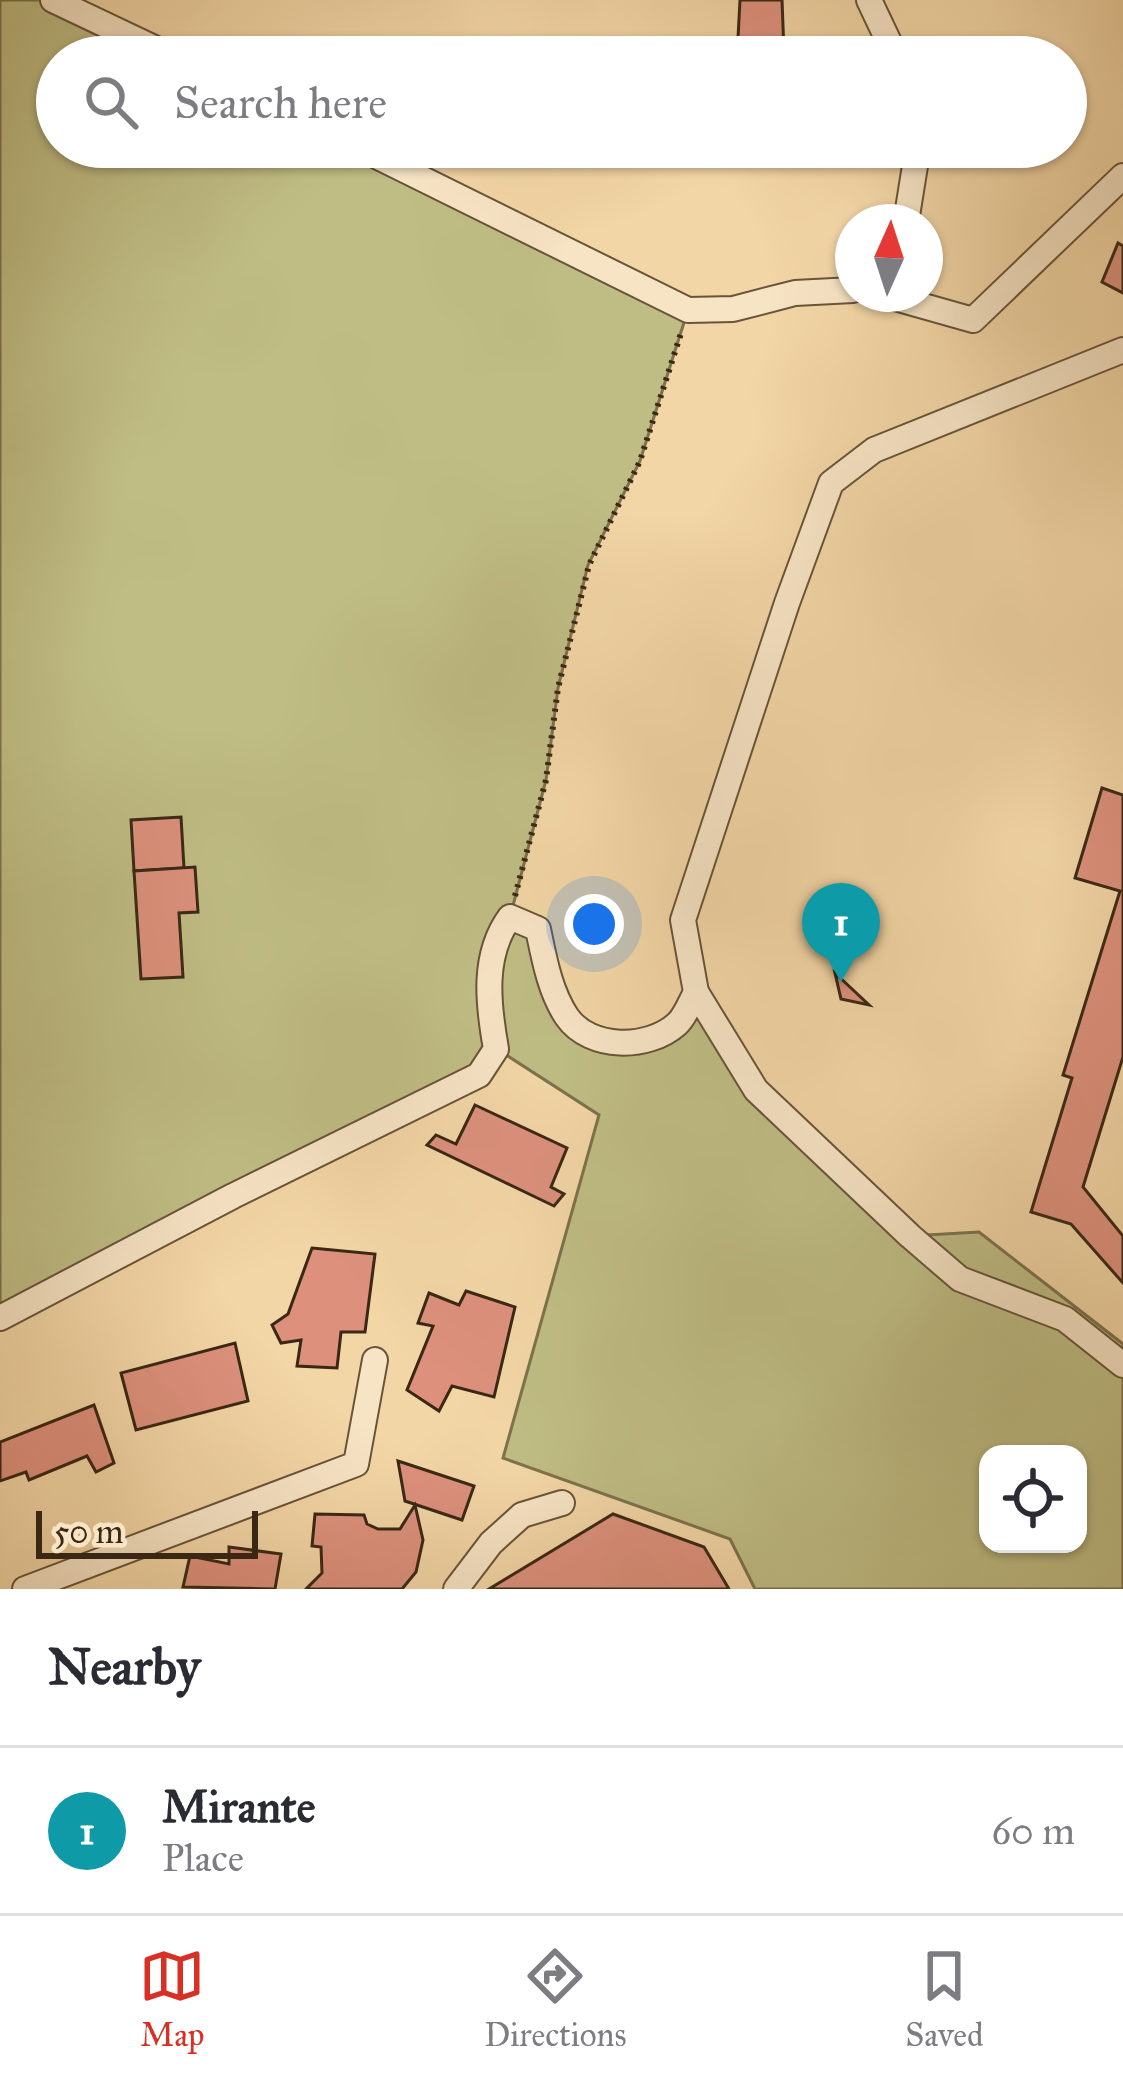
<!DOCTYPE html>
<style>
:root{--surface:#fff;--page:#f2f2f3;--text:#2b2b33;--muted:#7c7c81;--line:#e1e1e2;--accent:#d93025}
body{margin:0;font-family:"IM FELL Great Primer",serif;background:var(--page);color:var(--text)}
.controls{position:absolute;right:36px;bottom:36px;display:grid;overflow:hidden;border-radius:24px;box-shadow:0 3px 9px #0004}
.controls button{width:108px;height:108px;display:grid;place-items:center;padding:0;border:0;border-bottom:3px solid var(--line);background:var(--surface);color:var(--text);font:60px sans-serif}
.compass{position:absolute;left:835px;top:204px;width:108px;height:108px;border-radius:50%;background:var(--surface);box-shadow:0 3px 9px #0004;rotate:3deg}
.scale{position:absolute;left:36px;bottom:30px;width:222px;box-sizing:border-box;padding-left:12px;border:6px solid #3a2815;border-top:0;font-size:33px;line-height:42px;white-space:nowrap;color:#3a2815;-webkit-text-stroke:9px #f7e4c5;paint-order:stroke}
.you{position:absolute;left:594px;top:924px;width:42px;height:42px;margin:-30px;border:9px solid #fff;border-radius:50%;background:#1a73e8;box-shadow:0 0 0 18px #1a73e833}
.badge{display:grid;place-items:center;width:78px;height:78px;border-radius:50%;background:var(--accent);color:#fff;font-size:39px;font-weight:700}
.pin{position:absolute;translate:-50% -99px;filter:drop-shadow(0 3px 6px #0008)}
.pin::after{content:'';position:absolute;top:63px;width:42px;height:36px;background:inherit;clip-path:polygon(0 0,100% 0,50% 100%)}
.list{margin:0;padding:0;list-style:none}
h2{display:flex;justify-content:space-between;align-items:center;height:156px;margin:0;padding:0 48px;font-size:51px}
h2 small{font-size:39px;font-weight:400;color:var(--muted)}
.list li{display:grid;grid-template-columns:78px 1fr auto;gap:36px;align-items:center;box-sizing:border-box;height:168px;padding:0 48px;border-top:3px solid var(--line)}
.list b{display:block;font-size:45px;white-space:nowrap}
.list p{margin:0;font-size:39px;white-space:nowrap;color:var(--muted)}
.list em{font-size:39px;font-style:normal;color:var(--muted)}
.icon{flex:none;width:66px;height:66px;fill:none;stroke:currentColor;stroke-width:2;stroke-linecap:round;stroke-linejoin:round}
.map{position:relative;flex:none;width:1123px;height:1589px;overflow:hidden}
.search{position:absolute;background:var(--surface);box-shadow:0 3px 9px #0004;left:36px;right:36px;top:36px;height:132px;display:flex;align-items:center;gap:30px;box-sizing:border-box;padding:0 42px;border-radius:66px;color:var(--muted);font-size:45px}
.sheet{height:324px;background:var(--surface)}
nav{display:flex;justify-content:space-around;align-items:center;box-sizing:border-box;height:168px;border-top:3px solid var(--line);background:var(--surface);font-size:33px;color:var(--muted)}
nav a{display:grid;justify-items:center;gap:6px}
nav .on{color:var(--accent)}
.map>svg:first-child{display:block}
.green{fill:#bfbd84;stroke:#7c724c;stroke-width:3;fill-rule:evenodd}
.building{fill:#dd917d;stroke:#3a2815;stroke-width:3}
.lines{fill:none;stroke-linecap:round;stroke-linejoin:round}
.street-casing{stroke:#685439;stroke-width:28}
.path{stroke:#3a2815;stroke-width:6;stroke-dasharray:3 6;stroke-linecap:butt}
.street{stroke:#f7e4c5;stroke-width:24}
</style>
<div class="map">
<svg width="1123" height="1589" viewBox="0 0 1123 1589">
<rect width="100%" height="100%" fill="#f3d6a6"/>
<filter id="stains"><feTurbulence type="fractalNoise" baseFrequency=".00167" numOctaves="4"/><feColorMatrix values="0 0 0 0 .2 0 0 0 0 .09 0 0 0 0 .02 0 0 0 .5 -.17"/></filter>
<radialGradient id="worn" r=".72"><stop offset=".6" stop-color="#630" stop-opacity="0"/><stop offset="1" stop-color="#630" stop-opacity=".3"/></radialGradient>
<path class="green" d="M 0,0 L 53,0 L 173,57 L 57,57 L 57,147 L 359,147 L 688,310 L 640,461 L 588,565 L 558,688 L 546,780 L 510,917 L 538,929 L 547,973 L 592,1039 L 676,1024 L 696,992 L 756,1090 L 909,1236 L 979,1232 L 1123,1344 L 1123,1589 L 755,1589 L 730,1539 L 503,1458 L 599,1115 L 497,1049 L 476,1077 L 0,1318 ZM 988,1454 L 1078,1454 L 1078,1544 L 988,1544 Z"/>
<g class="building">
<polygon points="740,0 782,0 784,52 778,57 737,57"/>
<polygon points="1118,243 1123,246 1123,293 1102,282"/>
<polygon points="1102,788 1123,795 1123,1057 1083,1187 1123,1236 1123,1283 1071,1224 1031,1212 1072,1078 1063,1075 1120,891 1075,878"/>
<polygon points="181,817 184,868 134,871 131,820"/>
<polygon points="195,867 198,912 179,913 183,977 141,979 134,871"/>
<polygon points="835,973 869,1005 841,999"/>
<polygon points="475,1105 567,1148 551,1187 564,1194 554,1206 427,1145 436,1135 456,1144"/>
<polygon points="312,1248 375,1254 365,1332 341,1332 337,1368 297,1366 301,1340 281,1343 272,1325 288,1314"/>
<polygon points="466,1291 515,1307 494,1397 452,1386 439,1411 407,1390 433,1326 418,1323 429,1293 459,1305"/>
<polygon points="235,1343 248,1401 136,1430 121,1373"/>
<polygon points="94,1405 114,1463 96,1472 87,1456 29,1480 26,1472 0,1481 0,1442"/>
<polygon points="398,1461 474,1486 462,1520 405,1501"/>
<polygon points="415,1505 423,1540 416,1572 402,1589 306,1589 322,1573 321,1547 312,1546 315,1514 364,1515 367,1524 378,1529 400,1529"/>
<polygon points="613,1514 704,1547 729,1589 489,1589"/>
<polygon points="229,1547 281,1554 275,1589 183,1587 190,1556 229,1564"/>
</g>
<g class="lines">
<defs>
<g id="street">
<polyline points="53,0 173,57"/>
<polyline points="869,0 896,57"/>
<polyline points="358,147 688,310 733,309 795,293 853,290"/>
<polyline points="906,222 918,147"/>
<polyline points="881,294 973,320 1123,176"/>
<polyline points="696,992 756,1090 910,1236 960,1279 1065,1319 1123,1365"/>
<path d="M 0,1318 L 233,1196 L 479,1075 L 496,1049 C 488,1004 482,955 510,917 L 538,929 C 544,958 550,992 567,1017 C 590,1050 648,1050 677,1024 C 685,1017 691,1001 696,992 L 683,920 L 787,603 L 831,483 L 874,450 L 1123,350"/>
<polyline points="25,1589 356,1464 375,1360"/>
<polyline points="456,1589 491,1543 522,1515 562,1503"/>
</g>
</defs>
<use href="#street" class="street-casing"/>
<polyline class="path" points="515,896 546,780 558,688 589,565 640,461 682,330"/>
<use href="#street" class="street"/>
</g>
<rect width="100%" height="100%" filter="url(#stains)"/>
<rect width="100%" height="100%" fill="url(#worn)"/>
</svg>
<div class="controls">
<button><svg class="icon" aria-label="locate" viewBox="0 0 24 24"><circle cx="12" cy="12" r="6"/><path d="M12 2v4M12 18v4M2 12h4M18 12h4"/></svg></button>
</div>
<svg class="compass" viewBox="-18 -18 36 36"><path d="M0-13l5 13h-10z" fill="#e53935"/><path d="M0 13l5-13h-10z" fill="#7c7c81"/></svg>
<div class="scale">50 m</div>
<div class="you"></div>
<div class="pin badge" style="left:841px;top:982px;background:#0f9aa8">1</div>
<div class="search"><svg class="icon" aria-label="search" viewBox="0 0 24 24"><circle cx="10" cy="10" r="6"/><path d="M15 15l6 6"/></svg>Search here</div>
</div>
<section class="sheet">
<h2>Nearby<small></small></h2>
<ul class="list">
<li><span class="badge" style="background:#0f9aa8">1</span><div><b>Mirante</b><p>Place</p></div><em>60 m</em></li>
</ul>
</section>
<nav>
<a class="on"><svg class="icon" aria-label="map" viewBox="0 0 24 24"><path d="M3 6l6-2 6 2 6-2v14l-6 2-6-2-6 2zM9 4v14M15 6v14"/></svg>Map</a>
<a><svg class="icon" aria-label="directions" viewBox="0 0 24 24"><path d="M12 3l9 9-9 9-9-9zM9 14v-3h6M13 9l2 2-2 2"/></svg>Directions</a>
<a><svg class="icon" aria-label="saved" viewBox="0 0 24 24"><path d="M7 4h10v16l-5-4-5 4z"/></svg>Saved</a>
</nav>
